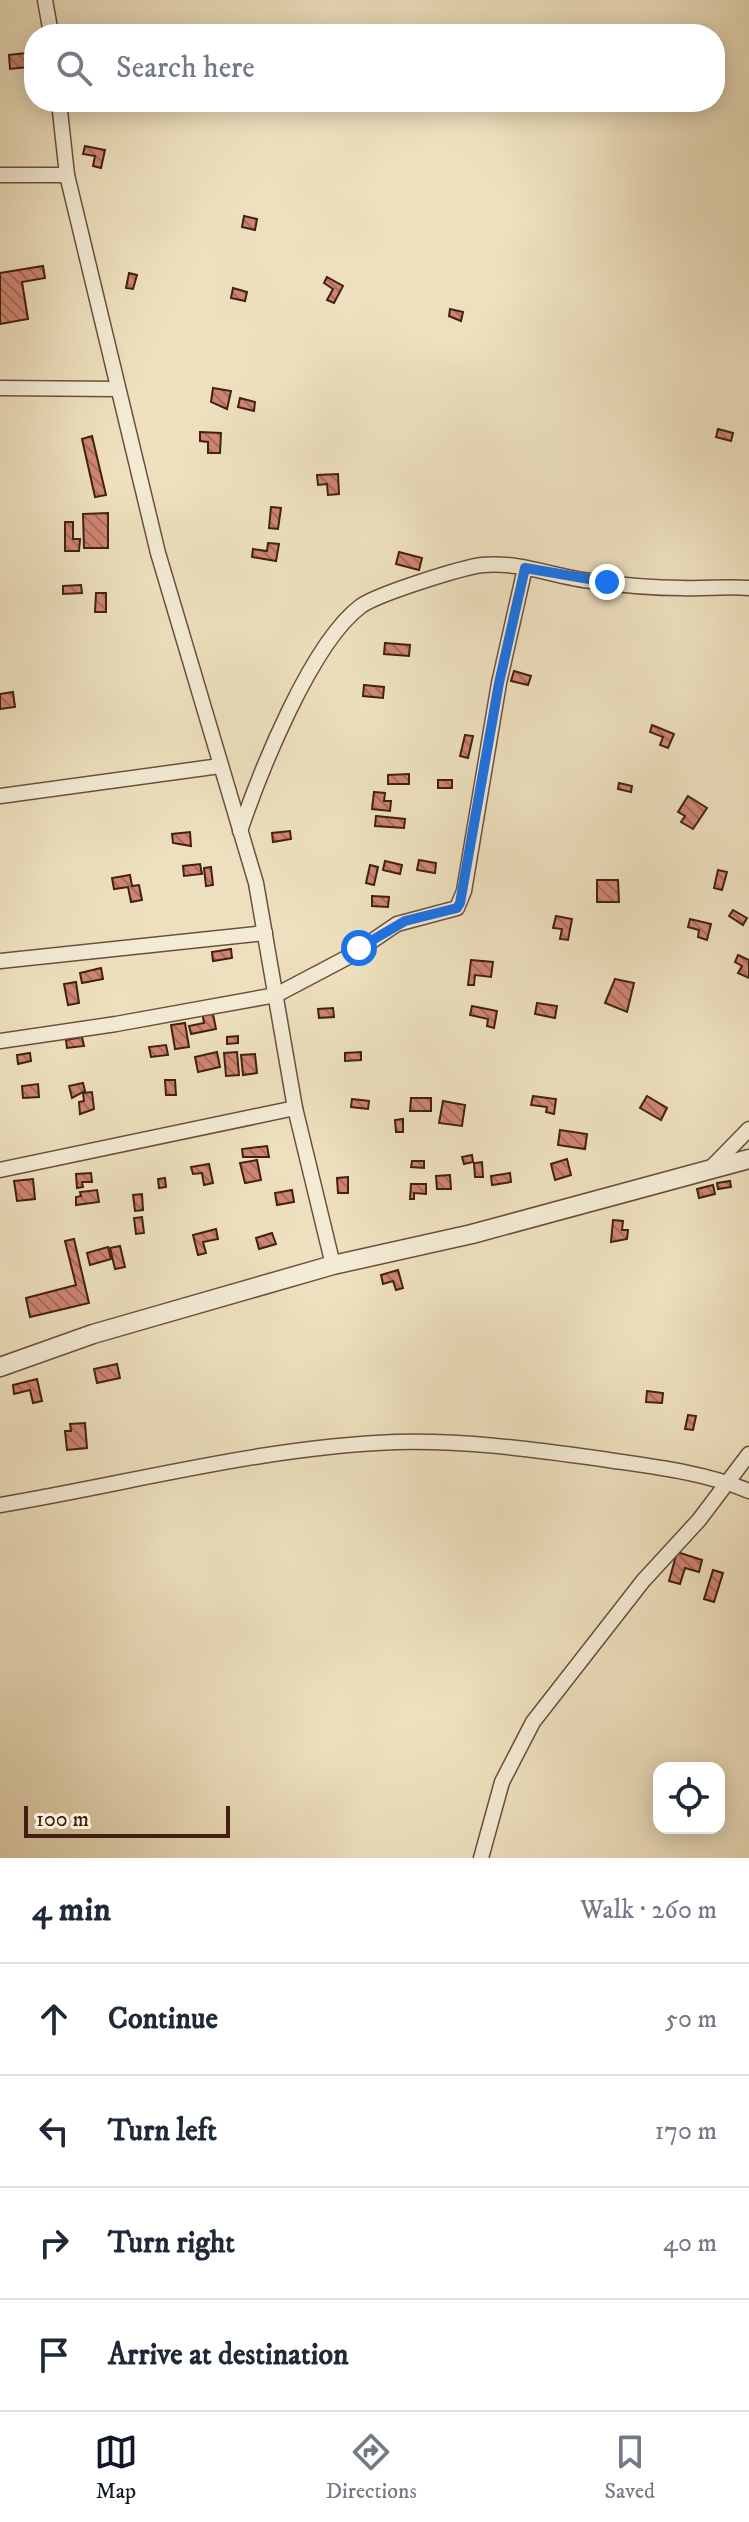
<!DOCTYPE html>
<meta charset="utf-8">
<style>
:root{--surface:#fff;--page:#f6f6f7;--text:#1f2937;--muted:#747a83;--line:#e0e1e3;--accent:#111827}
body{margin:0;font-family:"IM FELL DW Pica",serif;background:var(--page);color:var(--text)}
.controls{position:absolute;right:24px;bottom:24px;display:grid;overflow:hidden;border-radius:16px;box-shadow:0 4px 20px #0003}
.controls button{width:72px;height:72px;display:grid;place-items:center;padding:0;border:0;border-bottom:2px solid var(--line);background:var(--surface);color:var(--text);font:40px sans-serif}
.scale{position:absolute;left:24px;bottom:20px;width:206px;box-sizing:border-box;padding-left:8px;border:4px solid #412012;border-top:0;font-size:22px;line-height:28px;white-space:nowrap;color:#412012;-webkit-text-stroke:6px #f4ebd5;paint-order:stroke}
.stop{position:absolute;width:24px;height:24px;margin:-18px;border:6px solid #1a73e8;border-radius:50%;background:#fff}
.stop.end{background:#1a73e8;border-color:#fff;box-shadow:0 2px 8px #0008}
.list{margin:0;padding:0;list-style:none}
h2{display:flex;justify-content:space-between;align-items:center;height:104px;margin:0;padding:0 32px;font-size:34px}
h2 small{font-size:26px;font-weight:400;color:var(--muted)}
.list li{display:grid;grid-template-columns:52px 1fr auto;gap:24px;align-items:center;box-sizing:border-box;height:112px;padding:0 32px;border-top:2px solid var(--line)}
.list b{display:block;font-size:30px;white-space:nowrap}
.list em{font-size:26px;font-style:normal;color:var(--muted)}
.icon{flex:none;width:44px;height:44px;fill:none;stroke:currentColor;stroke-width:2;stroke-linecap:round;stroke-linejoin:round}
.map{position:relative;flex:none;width:749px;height:1858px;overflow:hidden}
.search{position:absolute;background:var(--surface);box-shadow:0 4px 20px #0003;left:24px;right:24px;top:24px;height:88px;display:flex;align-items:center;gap:20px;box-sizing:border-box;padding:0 28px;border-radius:32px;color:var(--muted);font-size:30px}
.sheet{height:552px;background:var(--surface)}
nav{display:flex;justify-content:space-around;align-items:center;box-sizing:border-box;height:112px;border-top:2px solid var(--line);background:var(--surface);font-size:22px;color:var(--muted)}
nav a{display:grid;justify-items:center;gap:4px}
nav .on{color:var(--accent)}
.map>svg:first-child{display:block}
.building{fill:url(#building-back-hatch);stroke:#412012;stroke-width:2}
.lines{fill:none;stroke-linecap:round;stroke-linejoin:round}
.minor-casing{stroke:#6c503d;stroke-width:17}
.tertiary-casing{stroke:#6c503d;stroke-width:21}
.minor{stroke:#f4ebd5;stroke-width:14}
.tertiary{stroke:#f4ebd5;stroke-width:18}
.route{stroke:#1a73e8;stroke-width:10}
</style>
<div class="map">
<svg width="749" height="1858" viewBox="0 0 749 1858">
<defs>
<pattern id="building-back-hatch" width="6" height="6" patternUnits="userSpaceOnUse" patternTransform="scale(2)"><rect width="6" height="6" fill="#cf8572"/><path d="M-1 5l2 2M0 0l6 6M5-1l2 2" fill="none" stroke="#aa6c5c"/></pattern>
</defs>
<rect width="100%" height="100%" fill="#eee0be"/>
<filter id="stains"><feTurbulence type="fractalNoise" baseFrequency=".0025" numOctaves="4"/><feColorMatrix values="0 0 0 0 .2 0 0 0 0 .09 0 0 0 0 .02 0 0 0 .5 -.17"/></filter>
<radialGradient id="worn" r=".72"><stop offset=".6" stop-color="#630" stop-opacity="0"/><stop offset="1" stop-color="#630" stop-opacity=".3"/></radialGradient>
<g class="building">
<polygon points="26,53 28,67 10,69 9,55"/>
<polygon points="85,146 105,150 101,168 93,166 95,156 83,154"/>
<polygon points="244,216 257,219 255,230 242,227"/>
<polygon points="43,266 45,278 22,282 28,319 0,324 0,273"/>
<polygon points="129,273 137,275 133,289 126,288"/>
<polygon points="327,277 343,286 334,303 327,300 333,289 324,283"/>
<polygon points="233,288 247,292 245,301 231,298"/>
<polygon points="450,309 463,312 461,321 449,316"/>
<polygon points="213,388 231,391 227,409 211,402"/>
<polygon points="240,398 255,402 254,411 238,407"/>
<polygon points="718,429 733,433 731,441 716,437"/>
<polygon points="200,432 221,433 220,453 208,453 208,442 200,441"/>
<polygon points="92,436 106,495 95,497 82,439"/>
<polygon points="338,474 339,494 328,495 327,484 318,485 317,475"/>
<polygon points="271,507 281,508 278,529 269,528"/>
<polygon points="108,513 108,548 84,548 83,514"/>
<polygon points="65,522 73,522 73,539 80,539 79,551 65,551"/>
<polygon points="268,543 279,544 276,561 252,557 253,549 267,551"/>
<polygon points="399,552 422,558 419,570 396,564"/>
<polygon points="81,585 82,593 63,594 63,586"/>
<polygon points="96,593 106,593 106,612 95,612"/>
<polygon points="385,643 410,645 409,656 384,654"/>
<polygon points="514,671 531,676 528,685 511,681"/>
<polygon points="364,685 384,687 383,698 363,696"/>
<polygon points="13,692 15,707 0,709 0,694"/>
<polygon points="652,725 674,734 668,748 660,745 663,737 650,732"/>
<polygon points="465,735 473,736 468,758 460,756"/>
<polygon points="409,774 409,784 388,784 388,775"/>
<rect x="438" y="780" width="14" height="8"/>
<polygon points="619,783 632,786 631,792 618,789"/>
<polygon points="374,792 385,793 384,801 391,801 390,811 372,809"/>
<polygon points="688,796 707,808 693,829 681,822 685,816 678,812"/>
<polygon points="376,816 405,819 404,828 375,826"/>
<polygon points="290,831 291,839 273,842 272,833"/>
<polygon points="190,832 191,846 173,843 172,834"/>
<polygon points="419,860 436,863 435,873 417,870"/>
<polygon points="385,861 402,865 400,874 383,870"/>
<polygon points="200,864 202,874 184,876 183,866"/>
<polygon points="370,865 378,867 374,885 366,883"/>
<polygon points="211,867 213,885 206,886 204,868"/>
<polygon points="718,870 727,872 722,890 714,888"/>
<polygon points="130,875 132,886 139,885 142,900 131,902 128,887 114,889 112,878"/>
<polygon points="597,880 618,880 619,902 597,902"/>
<polygon points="372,896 389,897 388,907 372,906"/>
<polygon points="733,910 747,918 743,925 729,916"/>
<polygon points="556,916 572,919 568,940 560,939 562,929 553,928"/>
<polygon points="690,919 711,924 707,940 698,937 699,930 688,927"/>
<polygon points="231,949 232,958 213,961 212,952"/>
<polygon points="738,955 749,960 749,978 738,973 742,966 735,962"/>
<polygon points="471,960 493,962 491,977 475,975 474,985 468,985"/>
<polygon points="101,968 103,979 82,983 80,973"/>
<polygon points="615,979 634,983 627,1012 605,1003"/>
<polygon points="76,982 79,1003 68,1005 64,984"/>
<polygon points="537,1003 557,1006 555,1018 535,1014"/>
<polygon points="472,1006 497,1011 494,1028 487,1026 488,1019 470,1015"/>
<polygon points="333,1008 334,1017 319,1018 318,1009"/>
<polygon points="212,1009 216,1029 191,1034 189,1026 204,1023 202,1011"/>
<polygon points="185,1023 189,1047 175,1049 171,1025"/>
<polygon points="238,1036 238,1043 227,1044 227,1037"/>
<polygon points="82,1037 84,1046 67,1048 66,1040"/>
<polygon points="166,1045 168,1055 151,1057 149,1047"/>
<polygon points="217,1052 220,1067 198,1072 195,1057"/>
<polygon points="237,1052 239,1075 226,1076 224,1053"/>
<polygon points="361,1052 361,1060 345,1061 345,1053"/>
<polygon points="30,1053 31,1061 18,1064 17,1055"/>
<polygon points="255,1054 257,1073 243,1075 241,1055"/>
<polygon points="165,1080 175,1080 176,1095 166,1095"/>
<polygon points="83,1083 85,1091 72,1098 69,1086"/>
<polygon points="38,1084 39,1097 23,1098 22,1086"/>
<polygon points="92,1092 94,1109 80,1114 79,1102 84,1101 83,1093"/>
<polygon points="533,1096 556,1099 554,1114 546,1112 547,1107 531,1105"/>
<polygon points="647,1096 667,1108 661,1120 640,1108"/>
<polygon points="411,1098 431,1098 431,1111 410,1111"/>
<polygon points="352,1099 369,1101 368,1109 351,1107"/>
<polygon points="443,1101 465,1105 462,1126 439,1123"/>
<polygon points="403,1119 403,1132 396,1132 395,1120"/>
<polygon points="560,1130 587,1134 585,1149 558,1145"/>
<polygon points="267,1146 269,1157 243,1157 242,1149"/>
<polygon points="472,1155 473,1162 464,1164 462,1157"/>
<polygon points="567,1159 571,1175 555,1180 551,1164"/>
<polygon points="257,1160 261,1180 245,1183 240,1163"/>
<polygon points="412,1161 424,1161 424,1168 411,1167"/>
<polygon points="482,1162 483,1177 475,1177 474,1163"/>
<polygon points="209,1164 213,1183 204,1185 202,1173 193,1174 191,1167"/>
<polygon points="91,1173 92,1182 82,1182 83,1187 77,1188 76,1174"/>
<polygon points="510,1173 511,1182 492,1185 491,1176"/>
<polygon points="450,1175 451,1189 437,1189 436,1176"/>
<polygon points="348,1177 348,1193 338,1193 337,1178"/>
<polygon points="165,1178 166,1187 159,1188 158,1179"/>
<polygon points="33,1179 35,1199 17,1201 14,1181"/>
<polygon points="730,1181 731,1187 718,1189 717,1183"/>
<polygon points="411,1184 426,1184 426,1194 414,1193 414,1199 410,1199"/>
<polygon points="713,1185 715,1194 699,1198 697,1189"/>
<polygon points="97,1190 99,1202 76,1205 76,1197 81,1196 80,1192"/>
<polygon points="292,1190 294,1202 277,1205 275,1193"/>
<polygon points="142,1194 143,1210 135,1211 133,1195"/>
<polygon points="142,1217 144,1233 136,1234 134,1218"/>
<polygon points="613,1220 623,1221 622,1230 628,1230 627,1239 611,1242"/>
<polygon points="216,1229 218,1239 203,1242 206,1253 198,1255 193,1235"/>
<polygon points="272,1233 276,1244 259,1249 256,1238"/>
<polygon points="74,1239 89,1303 30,1317 26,1298 76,1285 65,1241"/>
<polygon points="120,1246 125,1267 115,1269 110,1248"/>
<polygon points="108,1247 111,1259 90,1265 87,1253"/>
<polygon points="398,1270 403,1288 396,1290 393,1281 383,1284 381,1275"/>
<polygon points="117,1364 120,1378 97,1383 94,1369"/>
<polygon points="37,1379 42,1401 33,1403 30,1390 14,1394 13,1385"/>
<polygon points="647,1391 663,1393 662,1403 646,1402"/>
<polygon points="688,1415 696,1416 693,1430 685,1429"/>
<polygon points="85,1423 87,1448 67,1450 65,1431 71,1431 70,1424"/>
<polygon points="677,1552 702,1560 699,1572 685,1568 680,1584 669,1581"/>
<polygon points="713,1570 723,1573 714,1602 704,1599"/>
</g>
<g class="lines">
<defs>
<g id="minor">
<polyline points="45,0 51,34"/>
<polyline points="59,102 67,175 158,553 256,883 295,1108 333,1265"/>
<polyline points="0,175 67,175"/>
<polyline points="0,388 118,389"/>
<polyline points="0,796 220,766"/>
<path d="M 240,831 C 260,772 311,643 361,606 C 378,594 460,568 482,565 C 519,561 555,577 591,581 C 620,585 652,588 682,588 C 705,589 726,586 749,588"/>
<polyline points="0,961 265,933"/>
<polyline points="0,1041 116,1024 276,995 350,956 397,924 457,908 464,891 499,683 525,568"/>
<polyline points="710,1169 749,1129"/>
<polyline points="0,1170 295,1108"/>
<path d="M 0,1505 C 131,1483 262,1447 396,1442 C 461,1440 530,1449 595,1458 C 646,1466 701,1471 749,1491"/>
<polyline points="481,1858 502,1782 533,1722 643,1581 699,1520 749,1454"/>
</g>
<polyline id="tertiary" points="0,1367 93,1334 333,1265 472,1234 749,1159"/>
</defs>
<use href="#minor" class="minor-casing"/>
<use href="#tertiary" class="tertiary-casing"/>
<use href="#minor" class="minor"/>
<use href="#tertiary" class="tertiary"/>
</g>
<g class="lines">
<polyline class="route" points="359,948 405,921 457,908 460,903 499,683 525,568 607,582"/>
</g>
<rect width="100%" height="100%" filter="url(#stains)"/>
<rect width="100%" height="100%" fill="url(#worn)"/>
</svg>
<div class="controls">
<button><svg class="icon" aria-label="locate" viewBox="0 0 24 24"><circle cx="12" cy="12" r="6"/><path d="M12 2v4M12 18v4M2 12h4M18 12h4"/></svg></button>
</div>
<div class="scale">100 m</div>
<div class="stop" style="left:359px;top:948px"></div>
<div class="stop end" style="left:607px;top:582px"></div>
<div class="search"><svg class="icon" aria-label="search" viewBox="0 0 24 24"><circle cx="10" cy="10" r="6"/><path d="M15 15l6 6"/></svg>Search here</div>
</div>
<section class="sheet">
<h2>4 min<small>Walk · 260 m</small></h2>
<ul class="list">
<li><svg class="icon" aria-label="ahead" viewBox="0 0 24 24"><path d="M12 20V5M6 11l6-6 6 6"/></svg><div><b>Continue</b></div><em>50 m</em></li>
<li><svg class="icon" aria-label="left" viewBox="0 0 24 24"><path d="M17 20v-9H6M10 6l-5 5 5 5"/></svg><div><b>Turn left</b></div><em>170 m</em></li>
<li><svg class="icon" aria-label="right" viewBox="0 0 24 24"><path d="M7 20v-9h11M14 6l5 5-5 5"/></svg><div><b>Turn right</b></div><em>40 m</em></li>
<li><svg class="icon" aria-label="arrive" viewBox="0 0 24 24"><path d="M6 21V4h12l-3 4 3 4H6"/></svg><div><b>Arrive at destination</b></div></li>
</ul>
</section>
<nav>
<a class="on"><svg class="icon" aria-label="map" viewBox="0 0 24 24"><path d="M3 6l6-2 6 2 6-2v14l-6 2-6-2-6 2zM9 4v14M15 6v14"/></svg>Map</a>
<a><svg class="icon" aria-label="directions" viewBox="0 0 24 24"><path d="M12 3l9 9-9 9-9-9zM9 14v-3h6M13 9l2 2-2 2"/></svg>Directions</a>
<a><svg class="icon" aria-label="saved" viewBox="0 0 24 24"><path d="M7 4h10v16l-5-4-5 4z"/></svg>Saved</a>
</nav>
